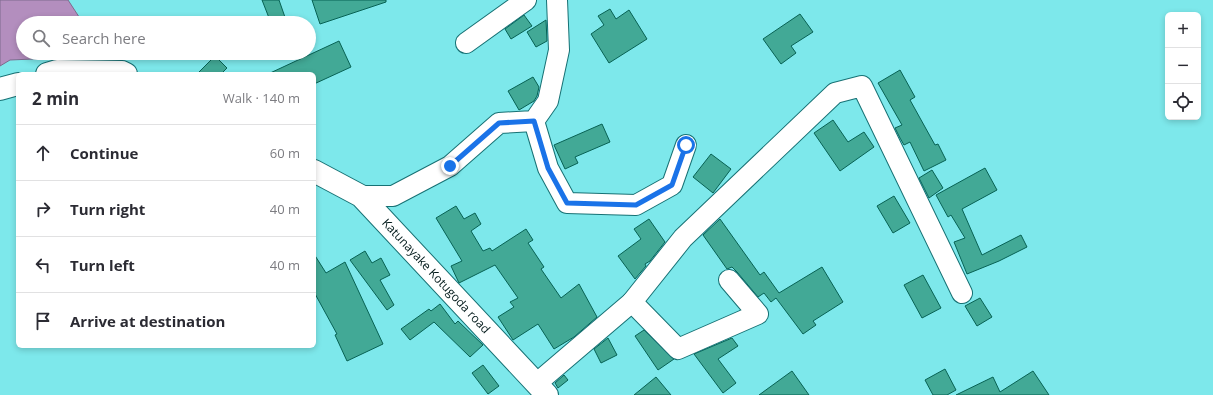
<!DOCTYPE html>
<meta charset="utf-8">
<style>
:root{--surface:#fff;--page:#f7f7f7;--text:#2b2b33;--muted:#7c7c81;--line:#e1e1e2}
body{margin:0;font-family:"Open Sans",sans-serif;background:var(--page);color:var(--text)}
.controls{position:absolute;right:12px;top:12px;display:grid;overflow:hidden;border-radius:6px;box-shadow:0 2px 6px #0003}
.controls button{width:36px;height:36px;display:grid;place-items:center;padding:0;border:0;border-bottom:1px solid var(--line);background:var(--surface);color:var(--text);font:20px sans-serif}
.stop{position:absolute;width:12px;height:12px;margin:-9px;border:3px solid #1a73e8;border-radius:50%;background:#fff}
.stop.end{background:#1a73e8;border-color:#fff;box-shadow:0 1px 4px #0008}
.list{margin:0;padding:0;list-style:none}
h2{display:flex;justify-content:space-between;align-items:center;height:52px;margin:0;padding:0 16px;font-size:17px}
h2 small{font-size:13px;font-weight:400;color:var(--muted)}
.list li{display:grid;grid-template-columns:26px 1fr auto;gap:12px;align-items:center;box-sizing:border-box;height:56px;padding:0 16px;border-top:1px solid var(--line)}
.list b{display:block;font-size:15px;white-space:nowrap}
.list em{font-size:13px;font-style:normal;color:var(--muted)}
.icon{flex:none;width:22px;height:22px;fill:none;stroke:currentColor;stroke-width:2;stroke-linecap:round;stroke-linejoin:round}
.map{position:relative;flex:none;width:1213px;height:395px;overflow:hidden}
.search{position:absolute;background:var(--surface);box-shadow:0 2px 6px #0003;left:16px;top:16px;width:300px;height:44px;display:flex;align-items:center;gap:10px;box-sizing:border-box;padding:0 14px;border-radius:22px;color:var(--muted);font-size:15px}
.panel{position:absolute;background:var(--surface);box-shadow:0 2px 6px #0003;left:16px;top:72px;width:300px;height:276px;border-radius:6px}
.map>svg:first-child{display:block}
.water{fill:#b38ebe;stroke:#7e6b8d}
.building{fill:#42a996;stroke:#076254}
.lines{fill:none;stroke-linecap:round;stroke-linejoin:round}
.minor-casing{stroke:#177174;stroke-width:22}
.major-casing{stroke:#177174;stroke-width:24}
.minor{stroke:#fff;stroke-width:20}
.major{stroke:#fff;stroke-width:22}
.route{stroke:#1a73e8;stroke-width:5}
.labels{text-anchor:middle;stroke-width:3;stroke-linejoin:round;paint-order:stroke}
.street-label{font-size:12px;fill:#031a1b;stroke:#7de8eb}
</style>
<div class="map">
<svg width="1213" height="395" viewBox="0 0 1213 395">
<rect width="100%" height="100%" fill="#7de8eb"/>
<polygon class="water" points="0,0 68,0 83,23 23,23 23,53 101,53 103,56 10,60 0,66"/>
<g class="building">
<polygon points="262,0 279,0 287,23 271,23"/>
<polygon points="312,0 386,0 386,2 320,24"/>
<polygon points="610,9 616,19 629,10 647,39 609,63 591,34 604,25 598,16"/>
<polygon points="800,14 813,32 791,46 796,53 781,64 763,39"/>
<polygon points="524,15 532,26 511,39 505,29"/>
<polygon points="546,20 547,41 536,47 527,32"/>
<polygon points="339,41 351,67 314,84 314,74 268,74"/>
<polygon points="215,56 227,68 221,74 197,74"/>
<polygon points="900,70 915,97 910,100 935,145 938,144 946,160 924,171 910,142 904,145 900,138 895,128 902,125 878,83"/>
<polygon points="533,77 539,87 537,96 534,101 519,110 508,91"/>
<polygon points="833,120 848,142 864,132 874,147 840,171 814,133"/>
<polygon points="602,124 610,142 575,157 578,163 565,169 554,145"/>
<polygon points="711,154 731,169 713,193 693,177"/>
<polygon points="985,168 997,190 962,209 982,255 1021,235 1027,247 999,261 967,274 954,242 965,238 951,215 948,217 936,195"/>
<polygon points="932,170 943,188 929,198 919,178"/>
<polygon points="894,196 910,223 893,233 877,206"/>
<polygon points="456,206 464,219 475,213 481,224 471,231 483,251 490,248 492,251 526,229 533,240 528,243 544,267 541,269 561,298 579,284 597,317 574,337 554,349 538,324 513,340 498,317 514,307 510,302 518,298 495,265 459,283 451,266 462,261 436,218"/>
<polygon points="649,219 665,242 650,261 645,264 646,266 635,279 618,256 641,239 634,229"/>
<polygon points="720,219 760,275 764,272 779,293 822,267 843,302 813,321 816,325 803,334 776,298 771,302 764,293 758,297 737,272 732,267 727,269 703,235"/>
<polygon points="365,251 372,263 381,258 390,275 380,280 394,305 387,310 350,260"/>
<polygon points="314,254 326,273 345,262 383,344 347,361 335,335 337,334 314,292"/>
<polygon points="923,275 941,308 922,318 904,285"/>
<polygon points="980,298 992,317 977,326 965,306"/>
<polygon points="440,304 455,324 458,321 483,345 470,357 434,322 410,340 401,329 429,309 431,311"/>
<polygon points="644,330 674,359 658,370 635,336"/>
<polygon points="608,338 617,355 601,363 594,349"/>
<polygon points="732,338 738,346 718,359 736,383 723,393 694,354"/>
<polygon points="483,365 499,386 488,394 472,373"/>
<polygon points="945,369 956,390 947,395 933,395 925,380"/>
<polygon points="792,371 809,395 759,395"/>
<polygon points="1033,371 1049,395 956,395 993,377 1000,392"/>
<polygon points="564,375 568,380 558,388 555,383"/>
<polygon points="656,377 671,395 634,395"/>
</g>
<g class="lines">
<defs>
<g id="minor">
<polyline points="466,43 526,0"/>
<polyline points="534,121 548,168 567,203 636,205 672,185 686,145"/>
<polyline points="361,196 393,196 450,166 499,123 534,121 548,101 559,50 557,0"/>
<polyline points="632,302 683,238 835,93 862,86 962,293"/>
<polyline points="537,383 632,302 678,349 758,314 729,280"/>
</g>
<g id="major">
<polyline points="47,74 57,71 122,72 126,74"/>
<polyline points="0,89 18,84"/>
<path id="s1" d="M 314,171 L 361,196 L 547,395"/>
</g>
</defs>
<use href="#minor" class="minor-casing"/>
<use href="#major" class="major-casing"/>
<use href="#minor" class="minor"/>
<use href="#major" class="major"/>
</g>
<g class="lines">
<polyline class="route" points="450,166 499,123 534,121 548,168 567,203 636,205 672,185 686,145"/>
</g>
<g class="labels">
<g class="street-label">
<text dy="4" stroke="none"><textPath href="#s1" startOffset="163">Katunayake Kotugoda road</textPath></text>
</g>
</g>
</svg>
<div class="controls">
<button>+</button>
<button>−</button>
<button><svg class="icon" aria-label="locate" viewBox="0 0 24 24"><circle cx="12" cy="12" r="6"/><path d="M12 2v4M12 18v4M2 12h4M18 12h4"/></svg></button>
</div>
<div class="stop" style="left:686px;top:145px"></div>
<div class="stop end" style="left:450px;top:166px"></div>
<div class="search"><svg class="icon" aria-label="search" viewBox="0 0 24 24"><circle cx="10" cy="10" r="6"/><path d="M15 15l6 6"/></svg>Search here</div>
<section class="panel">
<h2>2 min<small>Walk · 140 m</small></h2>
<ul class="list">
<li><svg class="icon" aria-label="ahead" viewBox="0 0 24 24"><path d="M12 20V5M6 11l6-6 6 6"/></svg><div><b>Continue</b></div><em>60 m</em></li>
<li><svg class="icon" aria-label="right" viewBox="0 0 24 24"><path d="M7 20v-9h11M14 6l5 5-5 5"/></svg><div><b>Turn right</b></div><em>40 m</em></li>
<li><svg class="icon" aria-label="left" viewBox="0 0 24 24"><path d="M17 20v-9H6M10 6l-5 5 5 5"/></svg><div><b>Turn left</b></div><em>40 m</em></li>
<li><svg class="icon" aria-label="arrive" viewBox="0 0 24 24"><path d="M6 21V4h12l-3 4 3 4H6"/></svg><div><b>Arrive at destination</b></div></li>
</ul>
</section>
</div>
